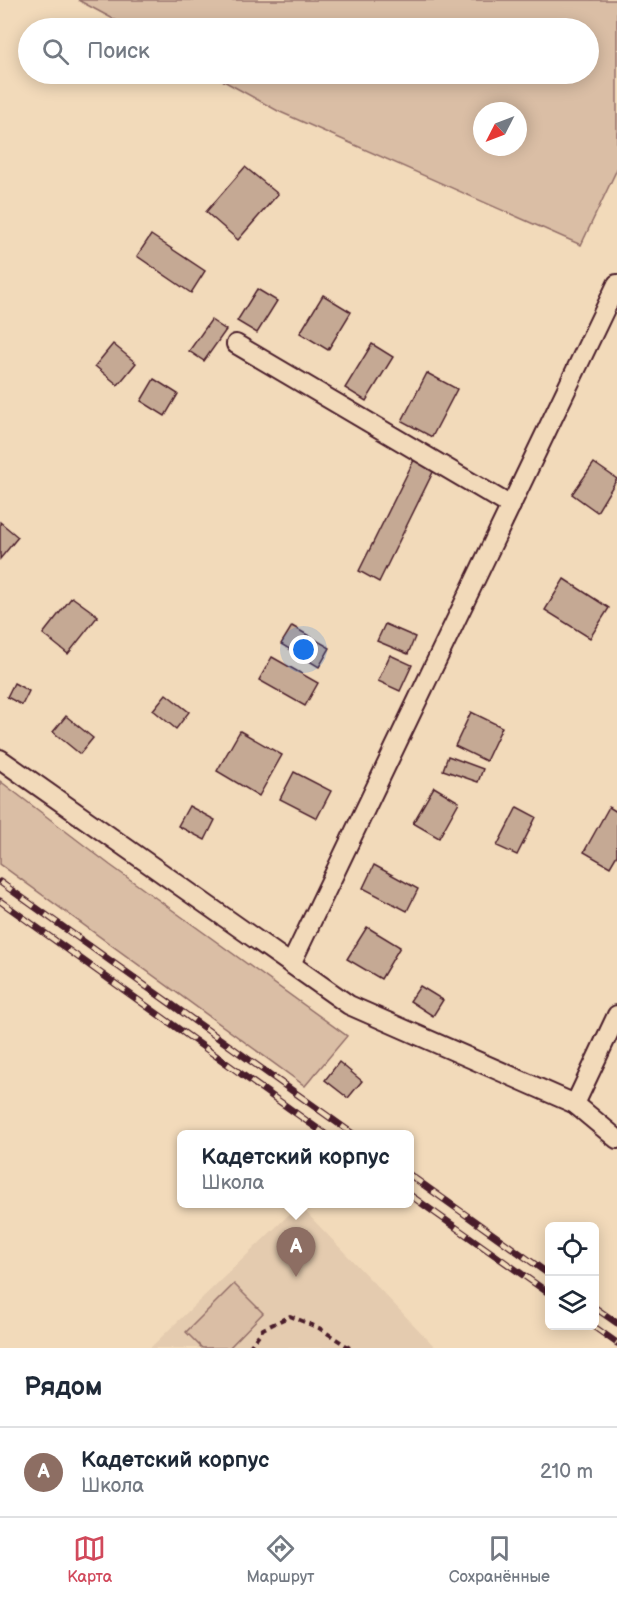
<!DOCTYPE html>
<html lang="ru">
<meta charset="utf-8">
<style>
:root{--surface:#fff;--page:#f6f6f7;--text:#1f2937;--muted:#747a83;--line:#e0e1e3;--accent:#d1495b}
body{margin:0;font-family:"Balsamiq Sans",sans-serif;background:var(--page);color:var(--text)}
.controls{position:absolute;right:18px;bottom:18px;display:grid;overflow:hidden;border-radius:9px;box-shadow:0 3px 15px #0003}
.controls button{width:54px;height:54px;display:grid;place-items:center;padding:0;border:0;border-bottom:2px solid var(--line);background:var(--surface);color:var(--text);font:30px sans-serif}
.compass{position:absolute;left:473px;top:102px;width:54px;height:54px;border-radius:50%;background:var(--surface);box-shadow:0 3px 15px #0003;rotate:228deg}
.you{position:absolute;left:304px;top:650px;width:21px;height:21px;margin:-15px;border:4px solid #fff;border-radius:50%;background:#1a73e8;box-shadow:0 0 0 9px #1a73e833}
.badge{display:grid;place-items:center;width:39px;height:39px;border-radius:50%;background:var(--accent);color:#fff;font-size:20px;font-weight:700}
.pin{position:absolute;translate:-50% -50px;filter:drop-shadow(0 2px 3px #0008)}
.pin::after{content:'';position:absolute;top:32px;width:21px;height:18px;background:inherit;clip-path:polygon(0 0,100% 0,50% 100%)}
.popup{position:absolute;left:177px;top:1130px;width:237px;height:78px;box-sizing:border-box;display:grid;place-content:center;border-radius:9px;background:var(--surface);filter:drop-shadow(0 2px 4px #0005);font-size:20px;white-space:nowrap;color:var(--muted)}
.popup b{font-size:22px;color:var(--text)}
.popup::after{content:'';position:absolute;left:50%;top:100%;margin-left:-12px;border:12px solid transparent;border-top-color:var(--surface)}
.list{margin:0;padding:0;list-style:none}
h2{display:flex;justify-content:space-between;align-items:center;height:78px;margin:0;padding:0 24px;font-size:26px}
h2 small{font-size:20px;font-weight:400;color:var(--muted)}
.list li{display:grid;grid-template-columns:39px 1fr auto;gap:18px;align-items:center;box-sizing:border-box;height:90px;padding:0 24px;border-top:2px solid var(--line)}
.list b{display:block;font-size:22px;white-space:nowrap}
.list p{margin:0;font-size:20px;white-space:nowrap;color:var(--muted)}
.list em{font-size:20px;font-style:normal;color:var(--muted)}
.icon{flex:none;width:33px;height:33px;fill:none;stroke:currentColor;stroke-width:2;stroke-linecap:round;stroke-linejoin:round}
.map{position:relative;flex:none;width:617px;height:1348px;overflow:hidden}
.search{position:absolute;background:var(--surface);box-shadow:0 3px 15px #0003;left:18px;right:18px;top:18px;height:66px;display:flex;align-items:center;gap:15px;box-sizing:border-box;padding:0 21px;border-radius:33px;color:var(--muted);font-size:22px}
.sheet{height:168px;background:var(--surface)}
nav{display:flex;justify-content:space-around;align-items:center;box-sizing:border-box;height:84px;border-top:2px solid var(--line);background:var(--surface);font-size:16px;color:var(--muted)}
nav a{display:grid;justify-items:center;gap:3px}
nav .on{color:var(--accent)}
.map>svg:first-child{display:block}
.built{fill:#e4cbaf}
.green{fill:#dabea5;stroke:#926e68;stroke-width:1.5;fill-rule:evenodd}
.building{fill:#c5a994;stroke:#4a1f2b;stroke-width:1.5}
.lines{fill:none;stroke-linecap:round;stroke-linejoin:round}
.minor-casing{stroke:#4a1f2b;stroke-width:22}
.path{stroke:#4a1f2b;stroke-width:4;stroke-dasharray:6 4.5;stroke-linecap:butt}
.minor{stroke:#f2daba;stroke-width:18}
.rail-casing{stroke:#4a1f2b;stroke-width:7}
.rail{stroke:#f2daba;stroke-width:4.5;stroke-dasharray:14;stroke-linecap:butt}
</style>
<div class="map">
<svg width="617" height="1348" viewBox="0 0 617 1348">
<rect width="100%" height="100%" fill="#f2daba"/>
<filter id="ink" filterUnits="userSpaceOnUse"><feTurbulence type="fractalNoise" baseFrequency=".0167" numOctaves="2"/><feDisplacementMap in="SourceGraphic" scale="12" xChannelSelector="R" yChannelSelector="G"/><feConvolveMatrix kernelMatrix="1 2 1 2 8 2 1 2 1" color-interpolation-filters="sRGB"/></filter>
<g filter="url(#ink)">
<polygon class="built" points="299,1205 436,1348 150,1348"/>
<g class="green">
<path d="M 78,0 L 617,0 L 617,169 L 581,245 L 278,111 L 211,74 L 588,74 L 588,28 L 130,28 ZM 482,111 L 518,111 L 518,147 L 482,147 Z"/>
<polygon points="0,781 110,865 347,1036 305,1086 0,864"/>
<polygon points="234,1284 263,1313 229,1348 202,1348 186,1332"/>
</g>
<g class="building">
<polygon points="245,167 278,194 238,240 206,212"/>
<polygon points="151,235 205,271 191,293 137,256"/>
<polygon points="257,289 277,301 257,333 237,321"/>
<polygon points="323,295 351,312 328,350 300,333"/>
<polygon points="211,320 226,330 204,361 189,351"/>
<polygon points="113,344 136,363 118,385 95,366"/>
<polygon points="372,344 393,357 366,401 345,388"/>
<polygon points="427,373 457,389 432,437 402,421"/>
<polygon points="154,379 178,394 165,416 141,401"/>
<polygon points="414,460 434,470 379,582 359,571"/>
<polygon points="594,463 617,479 597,512 572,494"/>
<polygon points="0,522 18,537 0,559"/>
<polygon points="564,579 609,608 590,638 545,610"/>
<polygon points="72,597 98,616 68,654 43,634"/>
<polygon points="385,624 415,637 408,654 377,641"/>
<polygon points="292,626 330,648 319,667 281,644"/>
<polygon points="390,655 412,665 400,691 378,681"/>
<polygon points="272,657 318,683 305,706 259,680"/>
<polygon points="14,683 29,691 22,705 7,697"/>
<polygon points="166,694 189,712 176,729 153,710"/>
<polygon points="471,712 502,727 486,761 455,746"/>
<polygon points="66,716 93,738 80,754 53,732"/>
<polygon points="240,731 282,755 259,796 217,771"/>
<polygon points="448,756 483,769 478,782 443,770"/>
<polygon points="294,772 331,791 317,818 280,799"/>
<polygon points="434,787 459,802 439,838 413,823"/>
<polygon points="189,806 215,820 205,840 178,826"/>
<polygon points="517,807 536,817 517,855 497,846"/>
<polygon points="609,807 617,812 617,855 610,867 584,852"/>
<polygon points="374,865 418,889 407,911 363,888"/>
<polygon points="367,927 400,947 381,979 347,959"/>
<polygon points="420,986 443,1000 433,1016 410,1001"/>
<polygon points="339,1062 362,1081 348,1098 325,1080"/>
</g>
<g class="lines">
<defs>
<g id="minor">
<polyline points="236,344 511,506"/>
<polyline points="0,759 349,1005 575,1104 617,1139"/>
<polyline points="291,964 617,284"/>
<polyline points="575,1104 617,1015"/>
</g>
</defs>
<use href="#minor" class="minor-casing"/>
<polyline class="path" points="249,1348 263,1329 290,1316 319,1328 350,1348"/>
<use href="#minor" class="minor"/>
<defs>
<g id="rail">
<polyline points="0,882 353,1134"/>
<polyline points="0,901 325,1134"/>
<polyline points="410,1175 550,1275"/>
<polyline points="410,1195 550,1294"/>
<polyline points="594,1307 617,1323"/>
<polyline points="593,1326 617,1343"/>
</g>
</defs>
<use href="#rail" class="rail-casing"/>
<use href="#rail" class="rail"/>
</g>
</g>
</svg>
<div class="controls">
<button><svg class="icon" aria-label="locate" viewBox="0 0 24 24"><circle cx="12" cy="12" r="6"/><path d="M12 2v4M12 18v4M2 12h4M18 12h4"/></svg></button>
<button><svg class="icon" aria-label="layers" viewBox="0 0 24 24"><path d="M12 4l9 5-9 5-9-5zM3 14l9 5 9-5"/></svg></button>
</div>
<svg class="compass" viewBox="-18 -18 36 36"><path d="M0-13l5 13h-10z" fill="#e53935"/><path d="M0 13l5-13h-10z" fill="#747a83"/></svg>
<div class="you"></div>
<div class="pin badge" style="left:296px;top:1277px;background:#8d6e63">A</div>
<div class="popup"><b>Кадетский корпус</b>Школа</div>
<div class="search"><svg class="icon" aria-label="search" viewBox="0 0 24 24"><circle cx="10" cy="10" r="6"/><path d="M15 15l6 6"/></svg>Поиск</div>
</div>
<section class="sheet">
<h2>Рядом<small></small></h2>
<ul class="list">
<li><span class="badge" style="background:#8d6e63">A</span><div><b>Кадетский корпус</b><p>Школа</p></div><em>210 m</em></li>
</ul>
</section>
<nav>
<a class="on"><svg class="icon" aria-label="map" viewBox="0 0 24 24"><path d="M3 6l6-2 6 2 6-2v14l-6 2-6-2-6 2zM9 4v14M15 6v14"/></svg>Карта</a>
<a><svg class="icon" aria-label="directions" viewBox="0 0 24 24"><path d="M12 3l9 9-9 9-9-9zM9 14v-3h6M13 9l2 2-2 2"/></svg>Маршрут</a>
<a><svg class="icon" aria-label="saved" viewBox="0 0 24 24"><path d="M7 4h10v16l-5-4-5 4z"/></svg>Сохранённые</a>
</nav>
